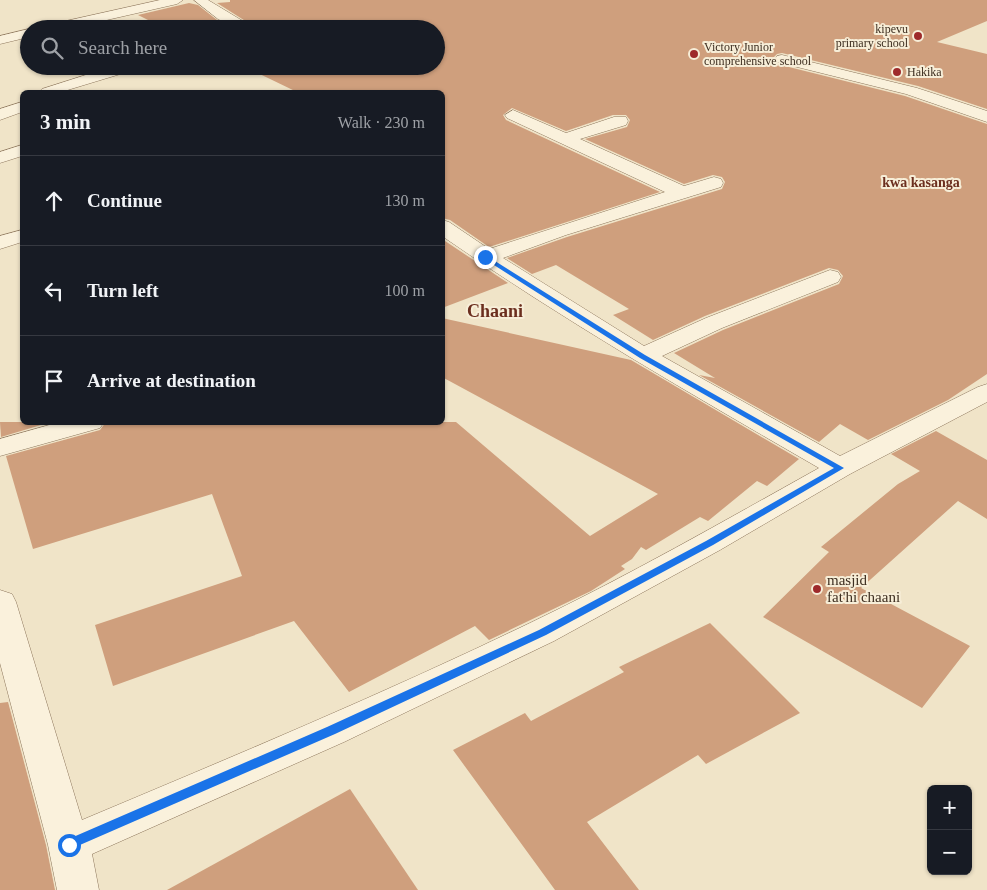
<!DOCTYPE html>
<meta charset="utf-8">
<style>
:root{--surface:#171b24;--page:#20242c;--text:#f1f3f6;--muted:#9ea1a6;--line:#363941}
body{margin:0;font-family:"Times New Roman",serif;background:var(--page);color:var(--text)}
.controls{position:absolute;right:15px;bottom:15px;display:grid;overflow:hidden;border-radius:8px;box-shadow:0 1px 4px #0004}
.controls button{width:45px;height:45px;display:grid;place-items:center;padding:0;border:0;border-bottom:1px solid var(--line);background:var(--surface);color:var(--text);font:25px sans-serif}
.stop{position:absolute;width:15px;height:15px;margin:-11px;border:4px solid #1a73e8;border-radius:50%;background:#fff}
.stop.end{background:#1a73e8;border-color:#fff;box-shadow:0 1px 5px #0008}
.list{margin:0;padding:0;list-style:none}
h2{display:flex;justify-content:space-between;align-items:center;height:65px;margin:0;padding:0 20px;font-size:21px}
h2 small{font-size:16px;font-weight:400;color:var(--muted)}
.list li{display:grid;grid-template-columns:32px 1fr auto;gap:15px;align-items:center;box-sizing:border-box;height:90px;padding:0 20px;border-top:1px solid var(--line)}
.list b{display:block;font-size:19px;white-space:nowrap}
.list em{font-size:16px;font-style:normal;color:var(--muted)}
.icon{flex:none;width:28px;height:28px;fill:none;stroke:currentColor;stroke-width:2;stroke-linecap:round;stroke-linejoin:round}
.map{position:relative;flex:none;width:987px;height:890px;overflow:hidden}
.search{position:absolute;background:var(--surface);box-shadow:0 1px 4px #0004;left:20px;top:20px;width:425px;height:55px;display:flex;align-items:center;gap:12px;box-sizing:border-box;padding:0 18px;border-radius:28px;color:var(--muted);font-size:19px}
.panel{position:absolute;background:var(--surface);box-shadow:0 1px 4px #0004;left:20px;top:90px;width:425px;height:335px;border-radius:8px}
.map>svg:first-child{display:block}
.building{fill:#cf9f7d}
.lines{fill:none;stroke-linecap:round;stroke-linejoin:round}
.minor-casing{stroke:#8d765c;stroke-width:1}
.minor{fill:#faf1dc;fill-rule:evenodd}
.route{fill:#1a73e8}
.poi-dot{fill:#9e2a2b;stroke:#f7eed8;stroke-width:2}
.labels{text-anchor:middle;stroke-width:4;stroke-linejoin:round;paint-order:stroke}
.far-poi-label{font-size:12px;fill:#3d2e20;stroke:#f7eed8;text-anchor:start}
.far-neighbourhood-label{font-size:14px;font-weight:bold;fill:#6b2e1e;stroke:#f7eed8}
.poi-label{font-size:15px;fill:#3d2e20;stroke:#f7eed8;text-anchor:start}
.quarter-label{font-size:18px;font-weight:bold;fill:#6b2e1e;stroke:#f7eed8}
</style>
<div class="map">
<svg width="987" height="890" viewBox="0 0 987 890">
<rect width="100%" height="100%" fill="#f0e4c8"/>
<g class="building">
<polygon points="230,0 987,0 987,21 937,42 987,54 987,109 918,86 782,53 777,54 773,58 777,64 905,96 987,124 987,374 948,400 868,440 840,424 819,442 699,375 715,378 674,353 723,330 839,284 843,276 838,270 829,268 705,316 653,340 613,315 629,309 556,265 532,274 507,258 567,237 722,189 725,182 722,177 713,175 684,184 585,139 627,127 630,120 626,115 613,115 566,131 512,108 503,115 506,120 660,192 489,247 450,220 442,218 442,92 297,92 243,66 436,66 436,29 258,29 217,3 230,2"/>
<polygon points="189,3 198,5 217,20 233,29 166,29 138,15"/>
<polygon points="442,239 508,283 442,308"/>
<polygon points="442,318 631,360 799,459 767,486 757,481 708,521 700,517 646,550 641,547 632,559 621,566 625,569 591,591 489,640 475,626 349,692 294,621 113,686 95,625 242,576 212,494 33,549 6,456 100,430 106,422 456,422 590,536 658,494 442,377"/>
<polygon points="0,422 51,422 1,437"/>
<polygon points="936,431 987,460 987,519 958,501 861,588 970,646 922,708 763,617 829,552 821,547 898,484 920,471 891,454"/>
<polygon points="710,623 800,713 706,764 698,755 587,822 639,890 555,890 453,750 525,713 531,721 624,672 619,667"/>
<polygon points="8,702 46,845 55,890 0,890 0,703"/>
<polygon points="350,789 418,890 167,890"/>
</g>
<g class="lines">
<defs>
<g id="minor">
<polygon points="160,0 183,0 177,4 67,29 41,29 48,25"/>
<polygon points="194,0 208,0 256,29 238,29 218,19"/>
<polygon points="29,29 29,37 0,44 0,36"/>
<polygon points="782,55 917,88 987,111 987,122 906,94 777,62 775,59 777,56"/>
<polygon points="114,66 139,66 137,69 61,92 39,92 42,89"/>
<polygon points="22,102 22,112 0,120 0,109"/>
<path d="M 513,110 L 566,133 L 614,117 L 626,117 L 628,121 L 626,125 L 580,139 L 684,186 L 714,177 L 721,179 L 723,183 L 721,187 L 566,235 L 503,258 L 644,346 L 706,318 L 830,270 L 838,272 L 841,277 L 838,282 L 722,328 L 662,356 L 840,456 L 978,387 L 987,384 L 987,402 L 850,474 L 720,550 L 554,641 L 344,742 L 92,854 L 99,890 L 57,890 L 48,845 L 0,663 L 0,590 L 12,594 L 16,602 L 82,820 C 232,757 383,694 530,623 C 628,576 724,521 819,468 C 691,394 563,320 442,236 L 442,220 L 449,222 L 489,249 L 665,192 L 507,118 L 505,115 Z"/>
<polygon points="22,145 22,156 0,163 0,152"/>
<polygon points="22,230 22,242 0,249 0,236"/>
<polygon points="60,422 104,422 100,428 0,456 0,439"/>
</g>
</defs>
<use href="#minor" class="minor-casing"/>
<use href="#minor" class="minor"/>
</g>
<polygon class="route" points="483,256 487,256 645,355 844,468 713,545 546,635 335,734 73,848 64,848 63,845 64,841 327,727 539,630 706,541 834,468 640,358 483,258"/>
<g class="poi-dot">
<circle cx="918" cy="36" r="5"/>
<circle cx="694" cy="54" r="5"/>
<circle cx="897" cy="72" r="5"/>
<circle cx="817" cy="589" r="5"/>
</g>
<g class="labels">
<g class="far-poi-label">
<text x="908" y="33" text-anchor="end">kipevu<tspan x="908" dy="14">primary school</tspan></text>
<text x="704" y="51">Victory Junior<tspan x="704" dy="14">comprehensive school</tspan></text>
<text x="907" y="76">Hakika</text>
</g>
<g class="far-neighbourhood-label">
<text x="921" y="187">kwa kasanga</text>
</g>
<g class="poi-label">
<text x="827" y="585">masjid<tspan x="827" dy="17">fat'hi chaani</tspan></text>
</g>
<g class="quarter-label">
<text x="495" y="317">Chaani</text>
</g>
</g>
</svg>
<div class="controls">
<button>+</button>
<button>−</button>
</div>
<div class="stop" style="left:69px;top:845px"></div>
<div class="stop end" style="left:485px;top:257px"></div>
<div class="search"><svg class="icon" aria-label="search" viewBox="0 0 24 24"><circle cx="10" cy="10" r="6"/><path d="M15 15l6 6"/></svg>Search here</div>
<section class="panel">
<h2>3 min<small>Walk · 230 m</small></h2>
<ul class="list">
<li><svg class="icon" aria-label="ahead" viewBox="0 0 24 24"><path d="M12 20V5M6 11l6-6 6 6"/></svg><div><b>Continue</b></div><em>130 m</em></li>
<li><svg class="icon" aria-label="left" viewBox="0 0 24 24"><path d="M17 20v-9H6M10 6l-5 5 5 5"/></svg><div><b>Turn left</b></div><em>100 m</em></li>
<li><svg class="icon" aria-label="arrive" viewBox="0 0 24 24"><path d="M6 21V4h12l-3 4 3 4H6"/></svg><div><b>Arrive at destination</b></div></li>
</ul>
</section>
</div>
